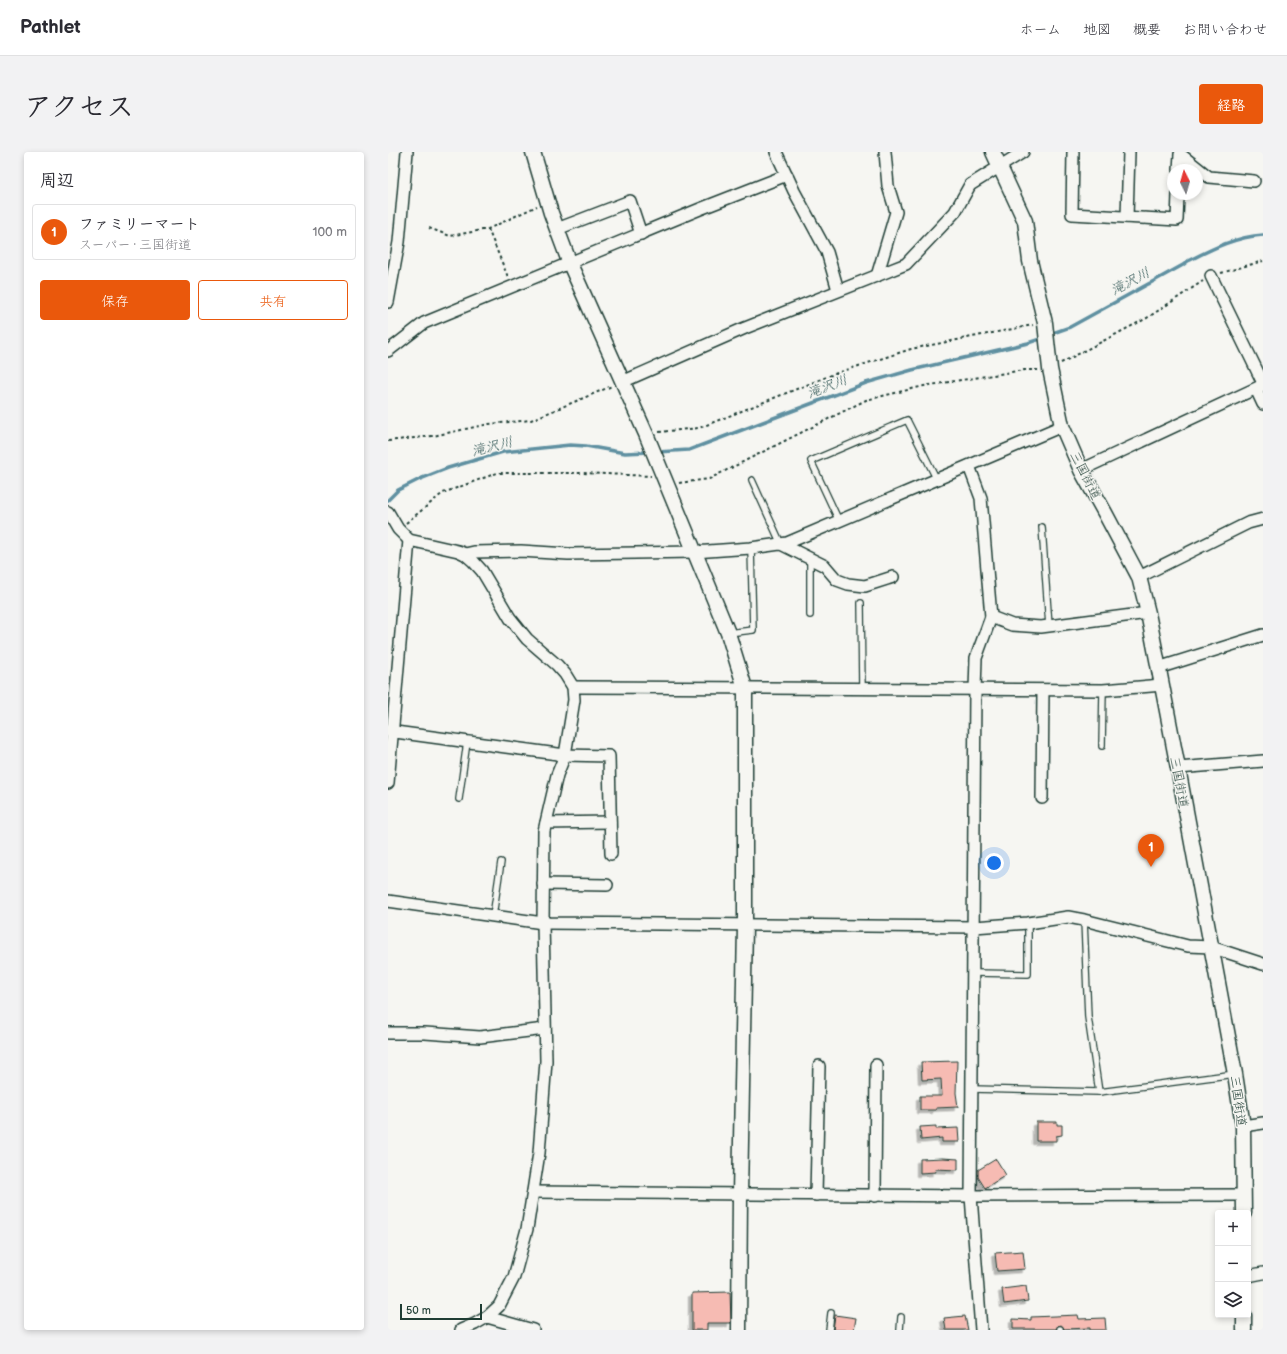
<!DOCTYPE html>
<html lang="ja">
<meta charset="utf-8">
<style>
:root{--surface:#fff;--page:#f2f2f3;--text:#2b2b33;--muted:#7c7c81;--line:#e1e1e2;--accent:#ea580c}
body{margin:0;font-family:"Balsamiq Sans","Klee One",sans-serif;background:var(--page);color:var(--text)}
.controls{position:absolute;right:12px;bottom:12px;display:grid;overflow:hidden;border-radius:4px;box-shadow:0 2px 6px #0003}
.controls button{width:36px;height:36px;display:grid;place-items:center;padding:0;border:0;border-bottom:1px solid var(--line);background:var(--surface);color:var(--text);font:20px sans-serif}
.compass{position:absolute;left:779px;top:12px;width:36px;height:36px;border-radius:50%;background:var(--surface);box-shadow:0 2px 6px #0003;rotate:355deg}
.scale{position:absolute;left:12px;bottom:10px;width:82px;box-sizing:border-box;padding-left:4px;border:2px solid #1f3d34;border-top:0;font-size:11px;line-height:14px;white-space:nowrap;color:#1f3d34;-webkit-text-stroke:3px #f6f6f2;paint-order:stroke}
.you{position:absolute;left:606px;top:711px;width:14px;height:14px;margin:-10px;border:3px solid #fff;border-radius:50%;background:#1a73e8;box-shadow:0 0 0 6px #1a73e833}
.badge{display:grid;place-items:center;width:26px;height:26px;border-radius:50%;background:var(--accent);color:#fff;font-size:13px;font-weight:700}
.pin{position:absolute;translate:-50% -33px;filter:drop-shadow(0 1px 2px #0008)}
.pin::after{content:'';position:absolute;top:21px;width:14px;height:12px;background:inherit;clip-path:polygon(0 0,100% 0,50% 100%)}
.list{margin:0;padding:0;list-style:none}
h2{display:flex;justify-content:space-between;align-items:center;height:52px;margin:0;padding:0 16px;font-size:17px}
h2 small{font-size:13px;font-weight:400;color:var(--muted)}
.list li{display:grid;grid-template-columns:26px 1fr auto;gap:12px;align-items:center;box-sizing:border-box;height:56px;margin:0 8px 8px;padding:0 8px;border:1px solid var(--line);border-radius:4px}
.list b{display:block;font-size:15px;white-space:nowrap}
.list p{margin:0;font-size:13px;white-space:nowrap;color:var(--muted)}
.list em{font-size:13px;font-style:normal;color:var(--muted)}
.actions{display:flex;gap:8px;padding:12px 16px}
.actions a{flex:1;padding:9px 0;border:1px solid var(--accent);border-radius:4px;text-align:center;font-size:14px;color:var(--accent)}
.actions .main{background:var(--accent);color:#fff}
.icon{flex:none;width:22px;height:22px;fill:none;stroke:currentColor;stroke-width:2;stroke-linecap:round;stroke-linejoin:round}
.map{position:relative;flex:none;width:875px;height:1178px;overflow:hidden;border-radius:4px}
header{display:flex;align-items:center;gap:24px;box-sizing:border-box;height:56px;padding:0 20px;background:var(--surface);border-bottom:1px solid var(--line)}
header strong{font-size:19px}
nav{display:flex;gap:22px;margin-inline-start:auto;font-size:14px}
.intro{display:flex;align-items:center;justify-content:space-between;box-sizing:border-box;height:96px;padding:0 24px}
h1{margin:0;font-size:28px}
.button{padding:10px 18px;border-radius:4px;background:var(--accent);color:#fff;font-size:14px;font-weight:700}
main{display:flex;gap:24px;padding:0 24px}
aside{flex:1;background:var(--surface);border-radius:4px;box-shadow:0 2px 6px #0003}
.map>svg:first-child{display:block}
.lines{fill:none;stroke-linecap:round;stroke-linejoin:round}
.stream{stroke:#5f90a1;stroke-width:3.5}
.building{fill:#f6bbb3;stroke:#1f3d34;filter:url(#shadow)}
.service-casing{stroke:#1f3d34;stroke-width:8}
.minor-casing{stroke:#1f3d34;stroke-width:14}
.tertiary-casing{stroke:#1f3d34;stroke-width:17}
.path{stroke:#1f3d34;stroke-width:2;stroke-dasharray:3 3;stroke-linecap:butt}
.service{stroke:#f6f6f2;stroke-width:5.5}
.minor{stroke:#f6f6f2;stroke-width:11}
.tertiary{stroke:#f6f6f2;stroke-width:14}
.labels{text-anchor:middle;stroke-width:3;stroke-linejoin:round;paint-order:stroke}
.street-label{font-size:13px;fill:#1f3d34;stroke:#f6f6f2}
.water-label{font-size:14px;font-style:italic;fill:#345958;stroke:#f6f6f2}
</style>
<header>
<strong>Pathlet</strong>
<nav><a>ホーム</a><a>地図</a><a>概要</a><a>お問い合わせ</a></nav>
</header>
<div class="intro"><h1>アクセス</h1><a class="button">経路</a></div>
<main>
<aside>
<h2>周辺<small></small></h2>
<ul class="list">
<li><span class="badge">1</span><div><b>ファミリーマート</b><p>スーパー · 三国街道</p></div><em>100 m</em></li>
</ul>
<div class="actions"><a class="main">保存</a><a>共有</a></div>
</aside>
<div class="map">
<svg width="875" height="1178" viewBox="0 0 875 1178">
<defs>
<filter id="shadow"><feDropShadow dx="-3.5" dy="3.5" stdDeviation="0" flood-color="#0004"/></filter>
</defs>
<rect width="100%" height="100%" fill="#f6f6f2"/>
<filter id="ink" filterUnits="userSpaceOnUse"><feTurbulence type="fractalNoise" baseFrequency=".025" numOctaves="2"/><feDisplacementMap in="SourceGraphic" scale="8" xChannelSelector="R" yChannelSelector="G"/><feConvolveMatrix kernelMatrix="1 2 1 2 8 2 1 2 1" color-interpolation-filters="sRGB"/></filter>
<g filter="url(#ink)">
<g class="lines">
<g class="stream">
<path d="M 662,182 L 682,175 L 795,113 L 800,109 C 824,97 847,85 875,83"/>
<polyline points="269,300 301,298 478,231 524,218 640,191 655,186"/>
<polyline points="0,348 10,338 32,327 60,316 115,300 182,293 198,294 237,301 261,300"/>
</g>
</g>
<g class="building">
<polygon points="569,909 568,941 570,955 548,956 548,958 532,958 532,944 554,944 553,927 534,928 533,910"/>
<polygon points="648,970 669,970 669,973 674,973 674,983 668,984 668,989 648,989"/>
<polygon points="548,974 548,977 570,976 571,990 554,990 554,986 533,988 532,975"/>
<polygon points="555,1006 570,1007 570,1018 547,1017 548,1020 532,1021 532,1007"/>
<polygon points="608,1007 618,1023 597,1036 590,1025 590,1018"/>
<polygon points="635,1099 637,1117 609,1119 607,1101"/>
<polygon points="638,1134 640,1149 616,1152 614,1137"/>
<polygon points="342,1140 343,1171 319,1171 319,1178 304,1178 304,1141"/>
<polygon points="447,1163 468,1166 466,1178 445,1178"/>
<polygon points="690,1163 691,1167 717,1166 718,1178 702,1178 702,1176 676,1177 675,1175 672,1173 670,1174 668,1177 625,1177 625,1167 643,1168 643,1165"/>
<polygon points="577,1164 580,1178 558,1178 556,1166"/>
</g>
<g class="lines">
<defs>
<g id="service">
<polyline points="364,328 393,392"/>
<polyline points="451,369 423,309 519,268 549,328"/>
<polyline points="654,375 661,474"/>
<polyline points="422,406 422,463"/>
<polyline points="473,451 474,537"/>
<polyline points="340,481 365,478 363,396"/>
<polyline points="714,594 715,538"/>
<polyline points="71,647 79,590"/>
<polyline points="105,764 113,710"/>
<polyline points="696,768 700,865 711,940"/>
<polyline points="586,821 640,822 640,771"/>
<polyline points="584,937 711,940 847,922"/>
<polyline points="441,1178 443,1161"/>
<polyline points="512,1178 513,1165"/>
<polyline points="672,1178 672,1177"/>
</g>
<g id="minor">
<polyline points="388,0 406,39 439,100 450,138"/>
<polyline points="685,0 684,62 789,68 790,42"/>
<polyline points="791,18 792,2 821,25 866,29"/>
<polyline points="739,65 741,0"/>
<polyline points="169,77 242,49 253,82"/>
<polyline points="489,124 508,60 500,34 497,0"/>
<polyline points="823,124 875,231"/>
<polyline points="0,150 11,90 19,0"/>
<polyline points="0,199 36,171 312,57 399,23"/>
<polyline points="234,230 357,176 518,112 567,60 582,33 635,0"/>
<polyline points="868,237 875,252"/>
<polyline points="581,314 593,346 603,465 588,506 587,538 583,1044 593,1178"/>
<polyline points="693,318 875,233"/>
<polyline points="0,360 10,377 21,388 70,399 77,402 85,409 94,419 122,466 139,487 169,513 177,522 185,535 186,548 177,603 169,623 156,679 155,771 158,909 151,1001 139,1077 126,1125 111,1154 99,1165 87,1172 73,1178"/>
<polyline points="393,392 437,414 449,428 460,432 477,434 505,425"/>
<polyline points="77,402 86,400 133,399 180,402 306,400 363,396 399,391 674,274"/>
<polyline points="751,425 860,371 875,367"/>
<polyline points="603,465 624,473 653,475 760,461"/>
<polyline points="770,516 875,483"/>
<polyline points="185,535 715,538 774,533"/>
<polyline points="0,579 177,603 221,604 223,702"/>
<polyline points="790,616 875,609"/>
<polyline points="0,631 21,388"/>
<polyline points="654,646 655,538"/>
<polyline points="158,671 222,670"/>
<polyline points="155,732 219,733"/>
<polyline points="0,749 155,771 586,775 640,771 680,765 696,768 800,794 823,795 875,812"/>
<polyline points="0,881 37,881 92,885 157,877"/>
<polyline points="855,974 875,971"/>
<polyline points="145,1040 583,1044 856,1043"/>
<polyline points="428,1043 431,914"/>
<polyline points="487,1044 488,913"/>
<polyline points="860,1124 875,1121"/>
<polyline points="99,1165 145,1178"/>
</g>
<g id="tertiary">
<polyline points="145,0 163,61 182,112 258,282 340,481 357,536 357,774 352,1043 351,1178"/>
<polyline points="605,0 637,69 642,109 657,171 662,217 674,274 693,318 717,361 751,425 760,461 790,616 847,922 855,974 856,1061"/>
<polyline points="856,1163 856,1178"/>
</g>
</defs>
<use href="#service" class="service-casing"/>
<use href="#minor" class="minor-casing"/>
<use href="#tertiary" class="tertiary-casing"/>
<g class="path">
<polyline points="41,76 62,84 100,77 149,54"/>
<polyline points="100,77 120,125"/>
<polyline points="833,121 875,109"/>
<polyline points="673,211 759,166 815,129"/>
<polyline points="271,280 311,276 446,222 523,197 645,173"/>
<polyline points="0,289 45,284 101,272 143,268 224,234"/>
<polyline points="291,331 321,327 478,248 536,234 636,218 651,218"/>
<polyline points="18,371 55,341 109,321 194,321 263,324"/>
</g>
<use href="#service" class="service"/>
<use href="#minor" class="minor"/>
<use href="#tertiary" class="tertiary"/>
</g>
</g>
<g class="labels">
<g class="street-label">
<text transform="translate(698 323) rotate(63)" y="5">三国街道</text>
<text transform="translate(792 630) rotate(79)" y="5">三国街道</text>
<text transform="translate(851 949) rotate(82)" y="5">三国街道</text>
</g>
<g class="water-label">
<text transform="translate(742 129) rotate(-28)" y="5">滝沢川</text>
<text transform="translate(439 234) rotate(-21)" y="5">滝沢川</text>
<text transform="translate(104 294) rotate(-14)" y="5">滝沢川</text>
</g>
</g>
</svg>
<div class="controls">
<button>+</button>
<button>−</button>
<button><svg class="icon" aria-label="layers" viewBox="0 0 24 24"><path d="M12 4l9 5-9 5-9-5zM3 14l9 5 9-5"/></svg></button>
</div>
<svg class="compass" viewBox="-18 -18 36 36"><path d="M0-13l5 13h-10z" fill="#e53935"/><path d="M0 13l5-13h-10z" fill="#7c7c81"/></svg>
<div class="scale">50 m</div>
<div class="you"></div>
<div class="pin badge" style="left:763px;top:715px">1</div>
</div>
</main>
